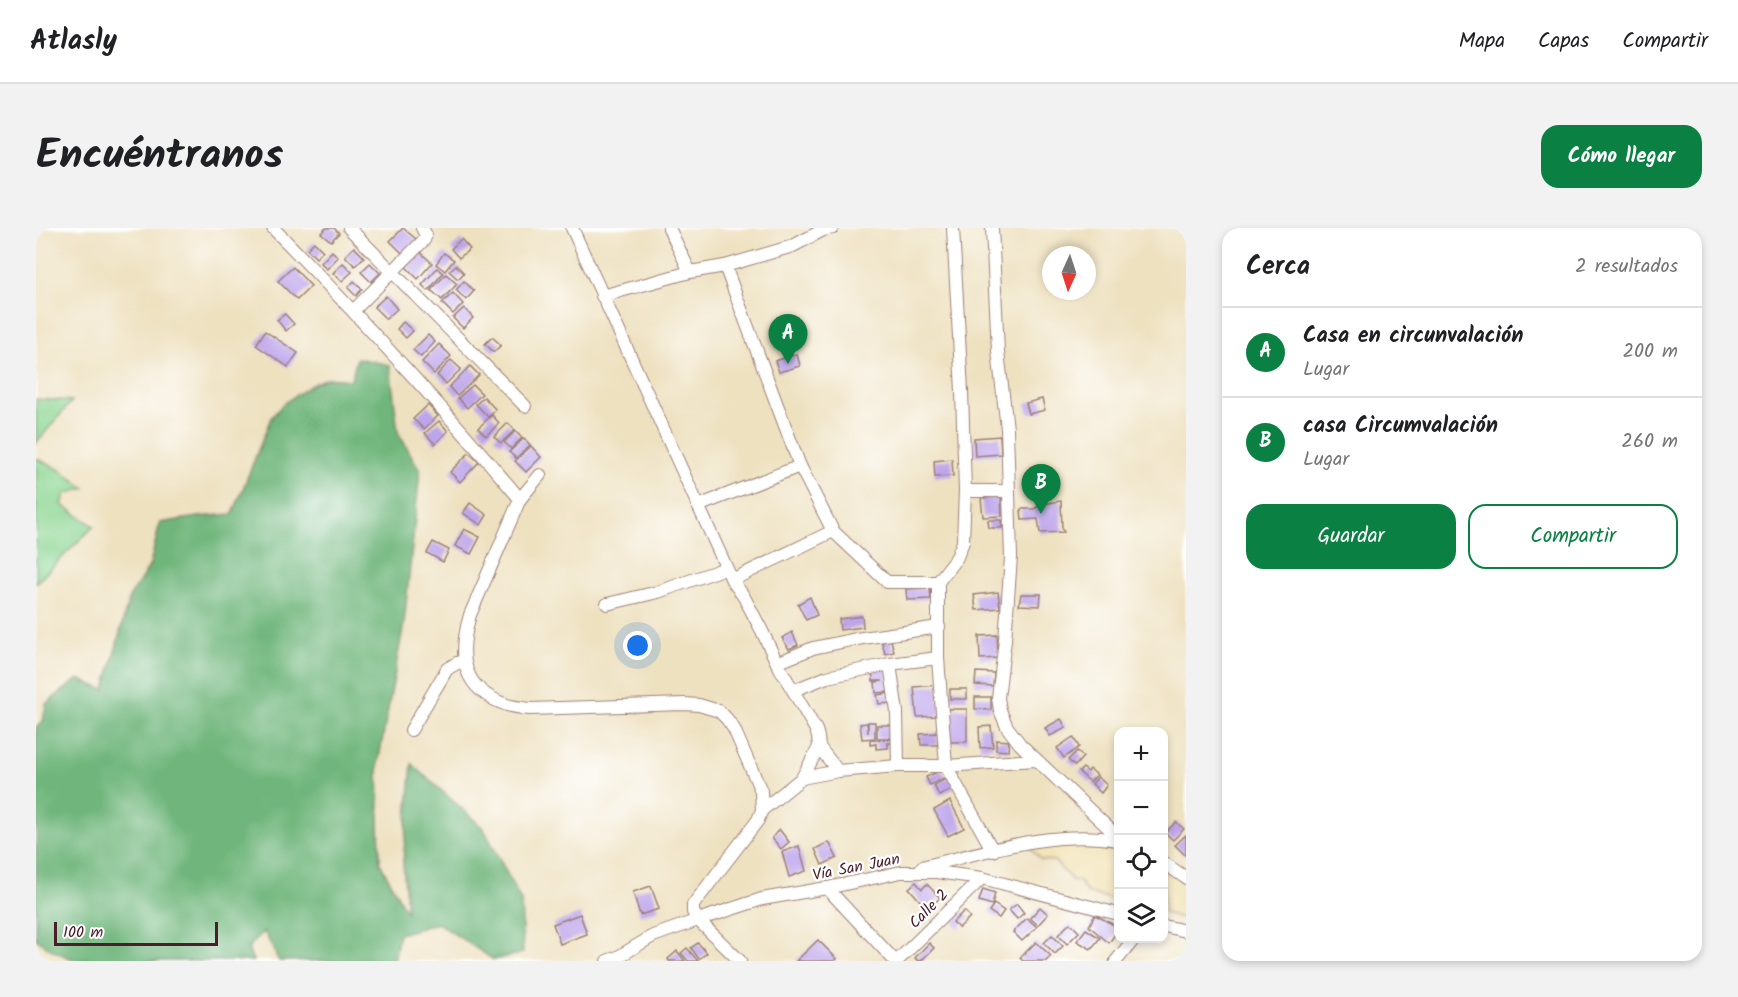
<!DOCTYPE html>
<html lang="es">
<meta charset="utf-8">
<style>
:root{--surface:#fff;--page:#f2f2f2;--text:#202124;--muted:#757577;--line:#e0e0e0;--accent:#0b8043}
body{margin:0;font-family:Kalam,sans-serif;background:var(--page);color:var(--text)}
.controls{position:absolute;right:18px;bottom:18px;display:grid;overflow:hidden;border-radius:12px;box-shadow:0 3px 9px #0003}
.controls button{width:54px;height:54px;display:grid;place-items:center;padding:0;border:0;border-bottom:2px solid var(--line);background:var(--surface);color:var(--text);font:30px sans-serif}
.compass{position:absolute;left:1006px;top:18px;width:54px;height:54px;border-radius:50%;background:var(--surface);box-shadow:0 3px 9px #0003;rotate:183deg}
.scale{position:absolute;left:18px;bottom:15px;width:164px;box-sizing:border-box;padding-left:6px;border:3px solid #4a1f2b;border-top:0;font-size:16px;line-height:21px;white-space:nowrap;color:#4a1f2b;-webkit-text-stroke:4px #fff;paint-order:stroke}
.you{position:absolute;left:602px;top:418px;width:21px;height:21px;margin:-15px;border:4px solid #fff;border-radius:50%;background:#1a73e8;box-shadow:0 0 0 9px #1a73e833}
.badge{display:grid;place-items:center;width:39px;height:39px;border-radius:50%;background:var(--accent);color:#fff;font-size:20px;font-weight:700}
.pin{position:absolute;translate:-50% -50px;filter:drop-shadow(0 2px 3px #0008)}
.pin::after{content:'';position:absolute;top:32px;width:21px;height:18px;background:inherit;clip-path:polygon(0 0,100% 0,50% 100%)}
.list{margin:0;padding:0;list-style:none}
h2{display:flex;justify-content:space-between;align-items:center;height:78px;margin:0;padding:0 24px;font-size:26px}
h2 small{font-size:20px;font-weight:400;color:var(--muted)}
.list li{display:grid;grid-template-columns:39px 1fr auto;gap:18px;align-items:center;box-sizing:border-box;height:90px;padding:0 24px;border-top:2px solid var(--line)}
.list b{display:block;font-size:22px;white-space:nowrap}
.list p{margin:0;font-size:20px;white-space:nowrap;color:var(--muted)}
.list em{font-size:20px;font-style:normal;color:var(--muted)}
.actions{display:flex;gap:12px;padding:18px 24px}
.actions a{flex:1;padding:14px 0;border:2px solid var(--accent);border-radius:18px;text-align:center;font-size:21px;color:var(--accent)}
.actions .main{background:var(--accent);color:#fff}
.icon{flex:none;width:33px;height:33px;fill:none;stroke:currentColor;stroke-width:2;stroke-linecap:round;stroke-linejoin:round}
.map{position:relative;flex:none;width:1150px;height:733px;overflow:hidden;border-radius:18px}
header{display:flex;align-items:center;gap:36px;box-sizing:border-box;height:84px;padding:0 30px;background:var(--surface);border-bottom:2px solid var(--line)}
header strong{font-size:28px}
nav{display:flex;gap:33px;margin-inline-start:auto;font-size:21px}
.intro{display:flex;align-items:center;justify-content:space-between;box-sizing:border-box;height:144px;padding:0 36px}
h1{margin:0;font-size:42px}
.button{padding:15px 27px;border-radius:18px;background:var(--accent);color:#fff;font-size:21px;font-weight:700}
main{display:flex;gap:36px;padding:0 36px}
aside{flex:1;background:var(--surface);border-radius:18px;box-shadow:0 3px 9px #0003}
.map>svg:first-child{display:block}
.green{fill:#8bd591;stroke:#6a7a5e;stroke-width:1.5}
.forest{fill:#70b67b;stroke:#5d6a53;stroke-width:1.5}
.sand{fill:#eeda9e;stroke:#9c7c64;stroke-width:1.5}
.building{fill:#bda4eb}
.lines{fill:none;stroke-linecap:round;stroke-linejoin:round}
.minor-casing{stroke:#9c8076;stroke-width:14}
.minor{stroke:#fff;stroke-width:12}
.labels{text-anchor:middle;stroke-width:4.5;stroke-linejoin:round;paint-order:stroke}
.street-label{font-size:16px;fill:#4a1f2b;stroke:#fff}
</style>
<header>
<strong>Atlasly</strong>
<nav><a>Mapa</a><a>Capas</a><a>Compartir</a></nav>
</header>
<div class="intro"><h1>Encuéntranos</h1><a class="button">Cómo llegar</a></div>
<main>
<div class="map">
<svg width="1150" height="733" viewBox="0 0 1150 733">
<rect width="100%" height="100%" fill="#fff"/>
<filter id="ink" filterUnits="userSpaceOnUse"><feTurbulence type="fractalNoise" baseFrequency=".0167" numOctaves="2"/><feDisplacementMap in="SourceGraphic" scale="12" xChannelSelector="R" yChannelSelector="G"/><feConvolveMatrix kernelMatrix="1 2 1 2 8 2 1 2 1" color-interpolation-filters="sRGB"/></filter>
<filter id="wash" filterUnits="userSpaceOnUse"><feTurbulence type="fractalNoise" baseFrequency=".008" numOctaves="4" result="noise"/><feDisplacementMap in="SourceGraphic" scale="24" xChannelSelector="R" yChannelSelector="G"/><feGaussianBlur stdDeviation="1.35" result="paint"/><feColorMatrix in="noise" values="0 0 0 0 0 0 0 0 0 0 0 0 0 0 0 0 0 1.4 0 .05"/><feComposite in="paint" operator="in"/></filter>
<g filter="url(#wash)">
<rect width="100%" height="100%" fill="#eee1c0"/>
<g class="green">
<polygon points="0,171 36,173 0,215"/>
<polygon points="0,230 24,242 49,260 29,266 26,277 58,298 0,355"/>
</g>
<polygon class="forest" points="321,130 354,137 362,204 384,243 368,395 342,535 344,635 371,685 367,634 376,536 448,601 485,673 487,725 458,732 402,695 363,706 358,733 243,733 228,703 212,720 217,733 41,733 18,723 0,711 0,499 7,494 10,476 42,451 69,462 93,370 114,337 124,295 162,289 197,286 235,190 247,176 275,157 290,150 315,152"/>
<g class="sand">
<polygon points="1042,612 1082,617 1082,673 1050,664 1044,654 1036,652 1018,633 1005,632 994,619"/>
<polygon points="1128,637 1150,654 1150,691 1128,685"/>
</g>
<g id="blocks">
<g class="building">
<polygon points="290,0 298,0 303,5 295,13 285,5"/>
<polygon points="367,0 380,11 367,26 354,13"/>
<polygon points="425,11 434,21 423,30 415,21"/>
<polygon points="278,14 287,23 280,30 271,21"/>
<polygon points="318,19 328,29 319,38 309,28"/>
<polygon points="296,23 302,29 291,41 285,35"/>
<polygon points="384,24 396,35 382,51 370,39"/>
<polygon points="408,25 418,32 409,43 400,36"/>
<polygon points="307,35 316,44 306,53 297,45"/>
<polygon points="334,35 344,45 335,54 325,44"/>
<polygon points="420,37 428,45 422,51 413,43"/>
<polygon points="257,39 275,58 261,72 242,53"/>
<polygon points="401,40 407,45 392,63 386,57"/>
<polygon points="410,46 421,56 406,72 395,62"/>
<polygon points="318,53 326,61 320,68 312,60"/>
<polygon points="428,53 438,63 430,72 420,62"/>
<polygon points="417,65 427,76 417,86 406,75"/>
<polygon points="350,68 361,81 350,91 338,79"/>
<polygon points="428,80 437,90 427,100 417,90"/>
<polygon points="249,86 258,96 250,103 241,92"/>
<polygon points="367,94 377,103 370,110 361,101"/>
<polygon points="229,103 262,125 252,139 220,117"/>
<polygon points="392,107 399,114 385,129 377,122"/>
<polygon points="456,109 465,117 458,124 449,116"/>
<polygon points="403,116 415,128 398,146 386,134"/>
<polygon points="761,126 764,138 743,144 739,133"/>
<polygon points="415,132 425,141 410,156 401,147"/>
<polygon points="434,138 443,147 421,168 413,159"/>
<polygon points="437,157 446,166 431,180 422,170"/>
<polygon points="448,169 460,182 452,189 440,176"/>
<polygon points="1006,171 1009,182 993,186 990,175"/>
<polygon points="392,177 402,188 388,201 377,191"/>
<polygon points="456,187 463,195 450,208 442,200"/>
<polygon points="403,193 412,203 399,216 389,205"/>
<polygon points="472,195 479,202 465,215 458,209"/>
<polygon points="479,203 486,210 475,221 468,214"/>
<polygon points="964,208 965,226 939,228 938,210"/>
<polygon points="488,210 494,217 480,230 473,224"/>
<polygon points="495,218 505,229 490,244 479,233"/>
<polygon points="433,225 443,234 424,254 414,244"/>
<polygon points="916,231 917,248 899,249 898,233"/>
<polygon points="965,269 966,288 947,289 945,270"/>
<polygon points="1025,273 1026,300 1028,304 1004,305 1002,291 986,292 985,281 998,281 1006,276"/>
<polygon points="434,275 451,287 445,297 427,285"/>
<polygon points="952,292 965,292 966,300 953,300"/>
<polygon points="428,301 444,309 435,326 419,318"/>
<polygon points="397,314 413,322 407,334 391,325"/>
<polygon points="894,360 895,371 871,372 870,361"/>
<polygon points="962,364 964,380 940,382 938,367"/>
<polygon points="985,366 1005,366 1004,378 983,377"/>
<polygon points="774,369 781,387 770,392 762,376"/>
<polygon points="826,388 827,399 804,402 803,391"/>
<polygon points="756,404 762,417 753,421 746,410"/>
<polygon points="961,407 962,430 944,431 943,408"/>
<polygon points="855,412 858,424 849,426 846,414"/>
<polygon points="836,440 851,440 853,464 840,465 839,454 846,453 837,453"/>
<polygon points="940,444 958,445 957,458 939,457"/>
<polygon points="902,457 905,488 881,489 878,459"/>
<rect x="914" y="461" width="17" height="10"/>
<polygon points="854,465 855,475 843,476 841,467"/>
<polygon points="939,469 955,469 955,482 939,481"/>
<rect x="912" y="481" width="19" height="33"/>
<polygon points="1025,491 1030,500 1014,508 1009,500"/>
<polygon points="832,494 839,494 839,510 826,511 824,496 831,495 832,505"/>
<polygon points="841,497 858,497 857,510 841,510"/>
<polygon points="955,498 957,519 944,520 943,499"/>
<polygon points="902,505 902,517 885,517 884,506"/>
<polygon points="1037,509 1043,519 1028,530 1021,520"/>
<polygon points="857,511 858,515 852,515 852,520 840,521 840,516 834,517 834,512"/>
<polygon points="960,512 973,513 972,523 960,522"/>
<polygon points="1041,523 1047,529 1039,538 1032,532"/>
<polygon points="1047,540 1052,544 1054,541 1061,547 1054,554 1043,544"/>
<polygon points="906,542 910,549 894,557 890,549"/>
<polygon points="914,549 919,560 903,568 898,557"/>
<polygon points="1062,549 1071,557 1065,565 1056,556"/>
<polygon points="914,573 928,600 912,608 898,582"/>
<polygon points="1140,594 1148,601 1137,612 1129,605"/>
<polygon points="743,601 753,614 745,621 736,610"/>
<polygon points="1150,607 1150,628 1139,617"/>
<polygon points="793,614 801,630 786,637 779,621"/>
<polygon points="763,618 770,643 753,649 746,624"/>
<polygon points="880,654 886,661 891,656 904,670 891,681 873,660"/>
<polygon points="615,658 623,681 604,687 597,664"/>
<polygon points="947,661 959,665 956,677 943,673"/>
<polygon points="958,676 968,683 963,690 953,683"/>
<polygon points="981,676 988,685 981,691 973,682"/>
<polygon points="1004,679 1012,686 1002,697 994,690"/>
<polygon points="928,683 934,689 923,700 917,694"/>
<polygon points="544,686 551,706 524,716 517,696"/>
<polygon points="1059,687 1082,699 1082,702 1073,715 1053,698"/>
<polygon points="991,690 1001,699 986,713 977,704"/>
<polygon points="1034,695 1043,704 1031,716 1022,707"/>
<polygon points="1050,701 1064,710 1055,721 1041,713"/>
<polygon points="1016,707 1027,718 1019,726 1008,715"/>
<polygon points="782,712 801,731 798,733 760,733"/>
<polygon points="1000,714 1015,728 1010,733 987,733 984,730"/>
<polygon points="662,715 671,725 663,731 655,720"/>
<polygon points="893,715 898,720 885,733 882,733 879,730"/>
<polygon points="651,720 662,733 652,733 645,725"/>
<polygon points="641,723 649,733 633,733 632,731"/>
</g>
</g>
</g>
<g filter="url(#ink)">
<use href="#blocks" fill-opacity="0" stroke="#9c8076" stroke-width="1.5"/>
<g class="lines">
<defs>
<g id="minor">
<path d="M 237,0 C 323,88 405,177 484,271 L 504,247"/>
<polyline points="313,0 489,178"/>
<polyline points="536,0 696,352 708,369 726,403 741,435 780,502 782,509 783,519 766,550 726,582"/>
<polyline points="633,0 654,44"/>
<polyline points="917,0 926,163 929,263 927,314 921,329 902,354 902,430 910,538 957,623"/>
<polyline points="956,0 962,123 971,201 975,329 969,412 962,470 964,482 971,499 984,516 1082,609"/>
<polyline points="689,38 764,238 797,303 851,354 902,354"/>
<polyline points="566,68 654,44 689,38 757,18 787,2 797,0"/>
<polyline points="317,83 388,12 390,7 386,0"/>
<polyline points="929,263 973,263"/>
<path d="M 484,271 L 434,387 C 422,428 425,461 471,477 C 478,479 486,480 494,481 L 648,476 L 663,477 L 683,483 L 691,491 L 698,501 L 725,563 L 726,582 L 722,592 L 657,677 L 657,684 L 662,692 L 704,733"/>
<polyline points="662,278 764,238"/>
<polyline points="696,352 797,303"/>
<polyline points="571,376 622,364 690,340"/>
<polyline points="741,435 777,420 820,411 903,399"/>
<polyline points="854,436 861,484 862,538"/>
<polyline points="758,462 791,449 854,436 902,430"/>
<polyline points="375,502 411,441 421,435 428,434"/>
<polyline points="783,519 802,543"/>
<polyline points="766,550 802,543 862,538 910,538 1000,532"/>
<polyline points="1128,635 1150,650"/>
<path d="M 886,639 C 950,624 1016,601 1082,612"/>
<polyline points="791,660 859,733"/>
<polyline points="1128,698 1150,703"/>
<polyline points="571,733 582,729 617,708 662,692 726,671 791,660 865,644 900,644 946,650 1082,686"/>
<polyline points="861,733 946,650"/>
<polyline points="1080,733 1099,710"/>
</g>
</defs>
<use href="#minor" class="minor-casing"/>
<use href="#minor" class="minor"/>
</g>
</g>
<g class="labels">
<g class="street-label">
<text transform="translate(820 638) rotate(-11)" y="6">Vía San Juan</text>
<text transform="translate(892 680) rotate(-45)" y="6">Calle 2</text>
</g>
</g>
</svg>
<div class="controls">
<button>+</button>
<button>−</button>
<button><svg class="icon" aria-label="locate" viewBox="0 0 24 24"><circle cx="12" cy="12" r="6"/><path d="M12 2v4M12 18v4M2 12h4M18 12h4"/></svg></button>
<button><svg class="icon" aria-label="layers" viewBox="0 0 24 24"><path d="M12 4l9 5-9 5-9-5zM3 14l9 5 9-5"/></svg></button>
</div>
<svg class="compass" viewBox="-18 -18 36 36"><path d="M0-13l5 13h-10z" fill="#e53935"/><path d="M0 13l5-13h-10z" fill="#757577"/></svg>
<div class="scale">100 m</div>
<div class="you"></div>
<div class="pin badge" style="left:752px;top:136px">A</div>
<div class="pin badge" style="left:1005px;top:286px">B</div>
</div>
<aside>
<h2>Cerca<small>2 resultados</small></h2>
<ul class="list">
<li><span class="badge">A</span><div><b>Casa en circunvalación</b><p>Lugar</p></div><em>200 m</em></li>
<li><span class="badge">B</span><div><b>casa Circumvalación</b><p>Lugar</p></div><em>260 m</em></li>
</ul>
<div class="actions"><a class="main">Guardar</a><a>Compartir</a></div>
</aside>
</main>
